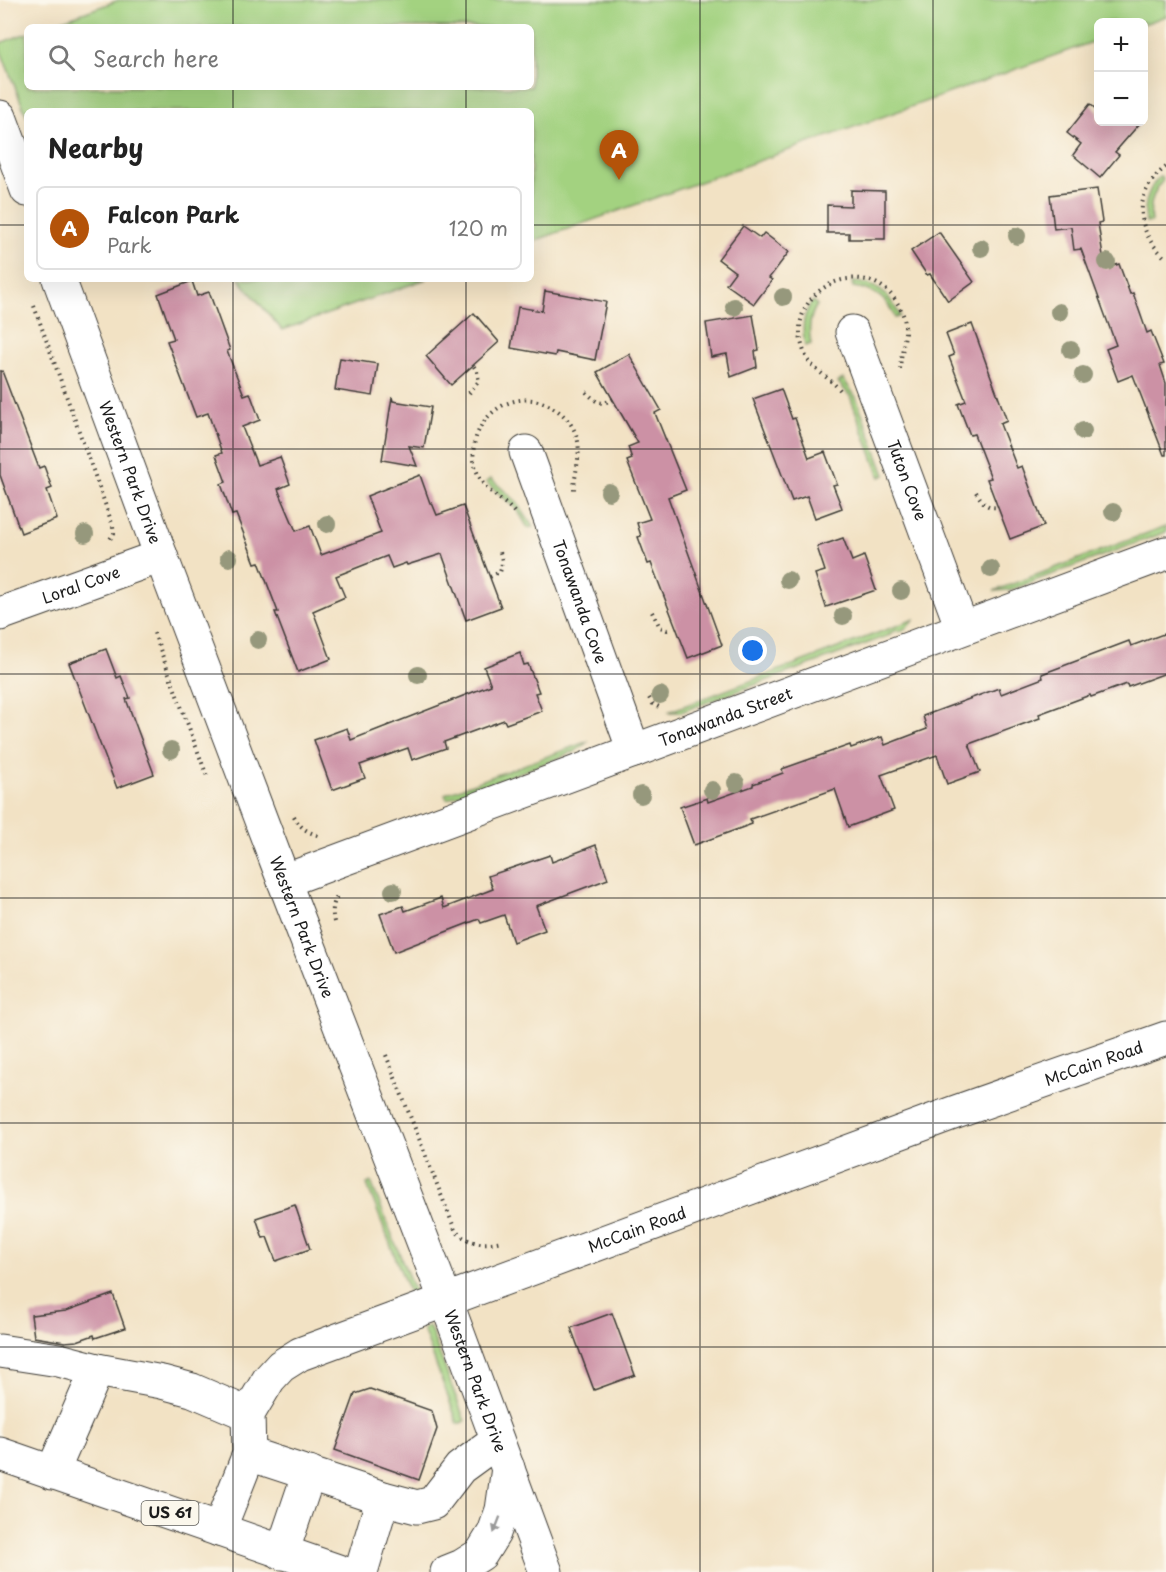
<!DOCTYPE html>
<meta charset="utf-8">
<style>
:root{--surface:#fff;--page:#f6f6f6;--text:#222;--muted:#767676;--line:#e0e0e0;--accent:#b45309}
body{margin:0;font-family:"Playpen Sans",sans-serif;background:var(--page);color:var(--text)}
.controls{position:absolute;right:18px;top:18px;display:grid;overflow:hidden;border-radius:9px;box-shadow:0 6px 24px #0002}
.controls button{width:54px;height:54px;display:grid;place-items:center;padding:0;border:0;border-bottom:2px solid var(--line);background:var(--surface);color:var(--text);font:30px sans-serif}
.you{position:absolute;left:753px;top:651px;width:21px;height:21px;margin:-15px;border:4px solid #fff;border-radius:50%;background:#1a73e8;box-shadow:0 0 0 9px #1a73e833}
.badge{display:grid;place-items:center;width:39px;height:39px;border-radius:50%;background:var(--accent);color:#fff;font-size:20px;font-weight:700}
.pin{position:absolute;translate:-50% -50px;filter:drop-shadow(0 2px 3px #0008)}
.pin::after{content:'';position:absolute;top:32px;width:21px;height:18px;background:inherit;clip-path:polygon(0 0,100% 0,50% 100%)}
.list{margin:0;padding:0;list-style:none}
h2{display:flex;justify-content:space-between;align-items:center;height:78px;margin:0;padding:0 24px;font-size:26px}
h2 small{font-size:20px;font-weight:400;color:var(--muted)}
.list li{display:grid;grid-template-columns:39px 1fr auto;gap:18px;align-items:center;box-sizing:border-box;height:84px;margin:0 12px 12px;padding:0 12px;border:2px solid var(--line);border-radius:9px}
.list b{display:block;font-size:22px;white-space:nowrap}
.list p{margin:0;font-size:20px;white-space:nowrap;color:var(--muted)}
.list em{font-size:20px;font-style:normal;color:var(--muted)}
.icon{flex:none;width:33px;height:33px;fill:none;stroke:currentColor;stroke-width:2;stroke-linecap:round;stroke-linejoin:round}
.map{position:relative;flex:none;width:1166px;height:1572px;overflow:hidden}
.search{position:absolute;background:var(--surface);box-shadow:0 6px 24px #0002;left:24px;top:24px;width:510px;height:66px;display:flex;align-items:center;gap:15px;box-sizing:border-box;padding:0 21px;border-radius:9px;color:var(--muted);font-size:22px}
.panel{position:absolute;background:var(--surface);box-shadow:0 6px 24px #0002;left:24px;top:108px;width:510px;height:174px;border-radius:9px}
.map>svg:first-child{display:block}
.green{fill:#a3d280;stroke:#60774e;stroke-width:1.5}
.building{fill:#cc91a5}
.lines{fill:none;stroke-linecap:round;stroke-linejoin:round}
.minor-casing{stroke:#3c3a35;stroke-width:35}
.highway-casing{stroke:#3c3a35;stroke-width:35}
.path{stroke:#3c3a35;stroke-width:4;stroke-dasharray:1.5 4.5;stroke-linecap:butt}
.minor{stroke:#fff;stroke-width:33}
.highway{stroke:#fff;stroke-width:33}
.tree{fill:#96987b}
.oneway{fill:#999}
.grid{fill:none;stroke:#1c1c1c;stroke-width:1.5;stroke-opacity:0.55}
.labels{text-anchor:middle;stroke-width:6;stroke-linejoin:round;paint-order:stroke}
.shield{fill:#fbf7ec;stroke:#5f5e5a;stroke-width:1.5}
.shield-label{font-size:15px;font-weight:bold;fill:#1c1c1c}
.street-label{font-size:16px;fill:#1c1c1c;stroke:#fbf7ec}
</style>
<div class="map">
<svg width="1166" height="1572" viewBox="0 0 1166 1572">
<rect width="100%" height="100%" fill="#fbf7ec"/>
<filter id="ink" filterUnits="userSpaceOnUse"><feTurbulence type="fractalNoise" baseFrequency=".0167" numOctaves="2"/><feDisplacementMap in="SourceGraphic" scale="12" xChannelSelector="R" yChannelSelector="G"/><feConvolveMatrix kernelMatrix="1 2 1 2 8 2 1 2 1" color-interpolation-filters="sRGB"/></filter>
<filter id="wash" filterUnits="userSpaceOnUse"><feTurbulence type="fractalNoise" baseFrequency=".008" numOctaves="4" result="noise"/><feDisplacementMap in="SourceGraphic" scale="24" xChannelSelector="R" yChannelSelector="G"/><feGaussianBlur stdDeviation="1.35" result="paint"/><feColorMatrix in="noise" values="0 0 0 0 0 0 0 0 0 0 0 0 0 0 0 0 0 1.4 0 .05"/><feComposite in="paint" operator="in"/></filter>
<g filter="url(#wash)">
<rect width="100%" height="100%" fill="#f2e2c4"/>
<g class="green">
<polygon points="119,0 1166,0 1166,16 1144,24 1144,22 1098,22 1098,40 531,242 531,111 27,111 27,117 0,49 0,43 27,33 27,87 531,87 531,27 44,27"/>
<path d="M 1160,176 L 1163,180 C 1152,193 1149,205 1151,222 L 1146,223 C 1143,205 1148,189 1160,176 Z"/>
<polygon points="239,279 426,279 282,330"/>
<path d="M 852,282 C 877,283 889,294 900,316 L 895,318 C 888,298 873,289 853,287 Z"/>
<path d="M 813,301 L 817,305 C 809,317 808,330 811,344 L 805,346 C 802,329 802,315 813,301 Z"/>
<polygon points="843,379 856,397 885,475 880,477 850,396 838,382"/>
<polygon points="491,479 516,501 533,527 528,528 517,509 486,482"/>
<polygon points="1166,526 1166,532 1010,590 994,591"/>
<polygon points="915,619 906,628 899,632 898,630 890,633 890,635 681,712 668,712"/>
<polygon points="589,741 573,753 572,752 564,755 564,756 447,799 445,794"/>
<polygon points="371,1182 415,1293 410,1295 367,1184"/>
<polygon points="429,1326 465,1421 458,1424 423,1329"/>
</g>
<g id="blocks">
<g class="building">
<polygon points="1090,104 1098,111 1098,122 1141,122 1115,152 1119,155 1100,178 1073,155 1081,144 1067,133"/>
<polygon points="1097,189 1102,222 1098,223 1105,269 1119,264 1130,294 1133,293 1147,333 1151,331 1164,364 1160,365 1166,383 1166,455 1164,455 1133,375 1118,381 1106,349 1116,345 1081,249 1074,250 1071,227 1054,229 1050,195"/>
<polygon points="851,190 885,191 885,239 849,239 849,233 827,233 827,205 851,206"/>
<polygon points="743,226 760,238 764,233 789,252 769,278 772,280 754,304 726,284 735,272 718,259"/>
<polygon points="939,232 974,282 948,301 930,274 927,275 911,251"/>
<polygon points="192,281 197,296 209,292 230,350 227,351 244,395 250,393 260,420 242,427 257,465 280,457 290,484 278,489 296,531 310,526 321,555 381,533 367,496 420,475 430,503 432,503 437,515 463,506 501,607 466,620 442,554 407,565 406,563 392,568 387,556 336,576 345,597 313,611 331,659 298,672 275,612 278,612 259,562 255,563 236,514 232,515 221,484 226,482 216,455 222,453 208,413 196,417 167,341 174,339 158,294"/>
<polygon points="545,291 606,302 595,360 556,352 555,356 511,348 518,307 542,311"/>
<polygon points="474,313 499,342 451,385 426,356"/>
<polygon points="753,315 759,350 755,351 757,367 731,377 727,354 711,357 706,323"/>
<polygon points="972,324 1007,421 1000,424 1017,468 1022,466 1044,526 1010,539 987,479 991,478 974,434 970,435 958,404 966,401 949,357 954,355 946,334"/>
<polygon points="629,354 661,410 655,413 686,490 668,497 722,645 688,658 651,563 648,564 638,537 641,536 637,523 650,519 627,461 632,459 628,447 638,443 597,372"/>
<polygon points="340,358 378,364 373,396 335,390"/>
<polygon points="0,371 2,371 39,468 44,466 52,488 47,490 57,519 21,533 0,475"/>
<polygon points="781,389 792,419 795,418 809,458 825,452 837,484 833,485 842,508 815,518 807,496 792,501 753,399"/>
<polygon points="392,397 393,401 431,407 424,448 409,446 417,466 382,460"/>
<polygon points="843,538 852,561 864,556 876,590 826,607 815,574 825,571 817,547"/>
<polygon points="1166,633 1166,673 1128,687 1127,684 1091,697 1090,695 1039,714 1040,718 969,744 980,772 947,784 937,755 881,775 894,810 848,827 835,789 750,819 752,824 694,845 680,807 707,798 708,802 753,786 753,784 783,773 782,769 850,745 851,748 882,737 885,745 927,729 923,716 999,688 1001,694 1043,678 1042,674 1129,641 1131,646"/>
<polygon points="106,649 117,678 121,676 130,698 126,699 154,774 117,788 69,663"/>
<polygon points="520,653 524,665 528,664 539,692 535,693 542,711 506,724 504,720 444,742 446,748 412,760 408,748 360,765 365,778 332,790 314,740 347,728 351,740 491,685 484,667"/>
<polygon points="596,845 608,879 536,906 545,930 513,942 504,915 481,923 479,919 394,952 380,914 403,906 405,911 441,898 444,908 493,889 488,876 550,855 552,862"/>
<polygon points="295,1205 310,1249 276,1261 267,1237 263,1238 256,1218"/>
<polygon points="113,1294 125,1328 95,1338 94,1335 77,1341 65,1342 34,1337 31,1315 66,1311"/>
<polygon points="612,1313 635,1375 594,1390 571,1328"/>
<polygon points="370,1389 432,1411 437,1429 419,1480 335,1450 355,1394"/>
</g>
</g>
</g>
<g filter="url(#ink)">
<use href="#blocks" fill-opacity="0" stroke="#3c3a35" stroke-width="1.5"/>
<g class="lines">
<defs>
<g id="minor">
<polyline points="0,117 27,190"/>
<path id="s1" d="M 59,279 L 161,556 L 284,881 L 446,1301 L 546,1572"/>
<path id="s2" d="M 852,332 L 962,628"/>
<path id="s3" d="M 526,452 L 634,751"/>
<path id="s4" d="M 0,614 L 161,556"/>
<path id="s5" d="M 284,881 L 1166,553"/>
<polyline points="0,1351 59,1360 97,1370 162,1382 192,1390 248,1414"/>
<polyline points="249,1454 383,1498 417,1507 433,1503 460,1468 497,1441"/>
<polyline points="52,1473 97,1370"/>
<path id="s6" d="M 219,1530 L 249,1454 L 248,1414 L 269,1379 L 281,1366 L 300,1354 L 953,1113 L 1166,1038"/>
<polyline points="282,1553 309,1473"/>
<polyline points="361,1572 383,1498"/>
</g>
<g id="highway">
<polyline points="0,1454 341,1572"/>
<polyline points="447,1572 462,1566 481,1554 494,1533 502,1510 508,1468"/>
</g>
</defs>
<use href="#minor" class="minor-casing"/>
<use href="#highway" class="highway-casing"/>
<g class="path">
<path d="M 1166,167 C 1142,185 1134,213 1150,240 C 1154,247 1161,253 1166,259"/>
<polyline points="34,306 113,526 114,533 108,542"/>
<path d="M 840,390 C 829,377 812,370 805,354 C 777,287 874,246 902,312 C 910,331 900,351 900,371"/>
<path d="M 586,392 C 596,401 599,407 613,399"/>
<polyline points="469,393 479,381 477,371 473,365"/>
<path d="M 976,492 C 982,501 986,509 998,507"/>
<path d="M 514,512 C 504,500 488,493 481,480 C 453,433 508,377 555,409 C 565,415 573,425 577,437 C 582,455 574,473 574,491"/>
<path d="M 490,577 L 500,572 C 503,563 502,558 499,549"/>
<polyline points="652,612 660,627 667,630 672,629"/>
<polyline points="154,633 208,779"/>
<polyline points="649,698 653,704 661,708"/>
<path d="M 294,816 C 300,828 307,832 320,836"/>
<path d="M 334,922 C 332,912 332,904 338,895"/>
<path d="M 386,1055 L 455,1230 C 468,1245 485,1245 502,1241"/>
</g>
<use href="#minor" class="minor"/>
<use href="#highway" class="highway"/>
</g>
<g class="tree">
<circle cx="1017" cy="236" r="9"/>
<circle cx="981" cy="248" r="9"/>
<circle cx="1107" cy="262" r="9"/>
<circle cx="783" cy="297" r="9"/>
<circle cx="734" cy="307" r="9"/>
<circle cx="1059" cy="312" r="9"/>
<circle cx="1071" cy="350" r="9"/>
<circle cx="1083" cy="375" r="9"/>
<circle cx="1083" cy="431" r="9"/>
<circle cx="609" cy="492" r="9"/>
<circle cx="1113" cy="512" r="9"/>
<circle cx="327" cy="524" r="9"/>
<circle cx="85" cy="534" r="9"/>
<circle cx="229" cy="558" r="9"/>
<circle cx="991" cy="569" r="9"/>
<circle cx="788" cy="580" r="9"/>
<circle cx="901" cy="591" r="9"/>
<circle cx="843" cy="616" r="9"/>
<circle cx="258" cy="640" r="9"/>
<circle cx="418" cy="675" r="9"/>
<circle cx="660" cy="695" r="9"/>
<circle cx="171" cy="750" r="9"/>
<circle cx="736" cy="783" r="9"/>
<circle cx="712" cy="790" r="9"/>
<circle cx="641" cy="795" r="9"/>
<circle cx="393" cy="891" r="9"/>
</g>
<defs><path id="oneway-solid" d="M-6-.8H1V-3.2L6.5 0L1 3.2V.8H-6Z" transform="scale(1.5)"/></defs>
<use class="oneway" href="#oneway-solid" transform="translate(497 1525) rotate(111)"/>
</g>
<path class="grid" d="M 233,0 L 233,27M 466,0 L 466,27M 700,0 L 700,1572M 933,0 L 933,1572M 233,87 L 233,111M 466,87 L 466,111M 0,225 L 27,225M 531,225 L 1166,225M 233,279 L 233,1572M 466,279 L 466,1572M 0,449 L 1166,449M 0,674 L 1166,674M 0,898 L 1166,898M 0,1123 L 1166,1123M 0,1347 L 1166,1347"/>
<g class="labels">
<rect class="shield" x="141.5" y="1501" width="57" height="24" rx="4.5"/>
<g class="shield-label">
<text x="170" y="1518">US 61</text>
</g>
<g class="street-label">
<text dy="6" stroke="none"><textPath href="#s1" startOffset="206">Western Park Drive</textPath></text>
<text dy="6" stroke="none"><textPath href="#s2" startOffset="158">Tuton Cove</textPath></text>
<text dy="6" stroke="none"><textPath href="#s4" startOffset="86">Loral Cove</textPath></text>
<text dy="6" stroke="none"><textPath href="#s3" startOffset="159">Tonawanda Cove</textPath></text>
<text dy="6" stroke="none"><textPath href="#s5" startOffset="471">Tonawanda Street</textPath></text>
<text dy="6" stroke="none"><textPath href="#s1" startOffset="692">Western Park Drive</textPath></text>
<text dy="6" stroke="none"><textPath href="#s6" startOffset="1048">McCain Road</textPath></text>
<text dy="6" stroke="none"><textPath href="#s6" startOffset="562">McCain Road</textPath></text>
<text dy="6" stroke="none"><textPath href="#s1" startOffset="1178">Western Park Drive</textPath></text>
</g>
</g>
</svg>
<div class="controls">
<button>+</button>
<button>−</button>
</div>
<div class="you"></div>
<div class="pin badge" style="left:619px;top:180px">A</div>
<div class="search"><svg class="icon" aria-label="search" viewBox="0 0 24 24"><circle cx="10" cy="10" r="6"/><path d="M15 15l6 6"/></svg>Search here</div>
<section class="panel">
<h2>Nearby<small></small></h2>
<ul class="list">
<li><span class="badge">A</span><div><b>Falcon Park</b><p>Park</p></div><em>120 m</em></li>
</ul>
</section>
</div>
